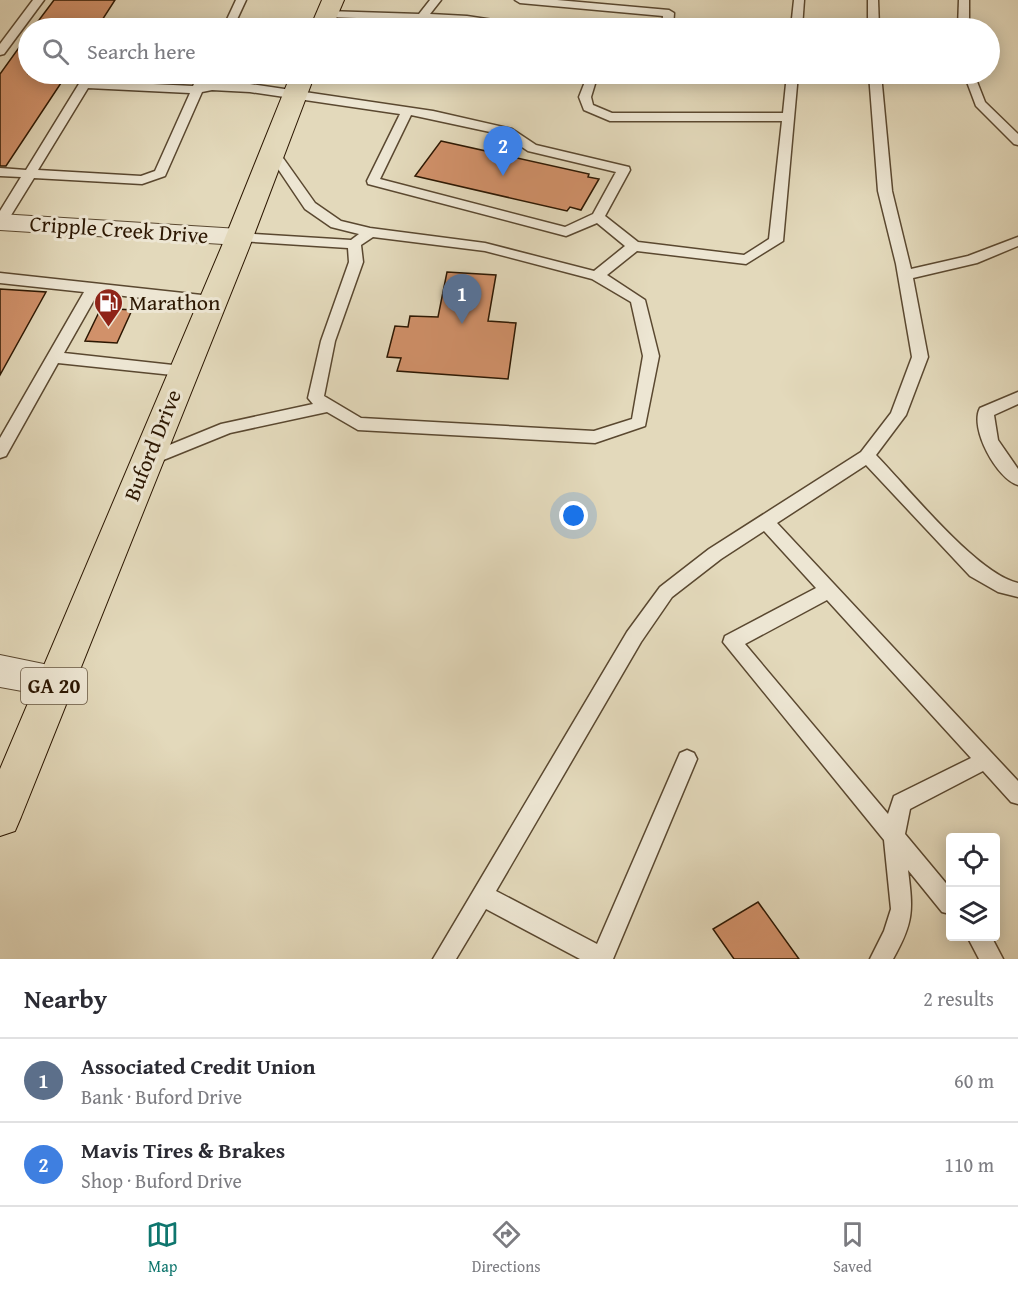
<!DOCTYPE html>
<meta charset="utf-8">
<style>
:root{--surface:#fff;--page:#f2f2f3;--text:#2b2b33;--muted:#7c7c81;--line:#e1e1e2;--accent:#0f766e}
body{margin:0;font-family:"Gentium Book Plus",serif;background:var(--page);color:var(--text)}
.controls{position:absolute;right:18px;bottom:18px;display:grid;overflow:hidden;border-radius:6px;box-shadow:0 3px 15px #0003}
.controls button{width:54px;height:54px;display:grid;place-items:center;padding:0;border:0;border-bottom:2px solid var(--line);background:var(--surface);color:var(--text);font:30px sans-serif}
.you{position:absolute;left:574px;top:516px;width:21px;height:21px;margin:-15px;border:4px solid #fff;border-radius:50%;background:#1a73e8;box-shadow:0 0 0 9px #1a73e833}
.badge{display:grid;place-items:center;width:39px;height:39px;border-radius:50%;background:var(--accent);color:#fff;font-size:20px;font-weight:700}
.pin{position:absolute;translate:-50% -50px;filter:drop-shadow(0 2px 3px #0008)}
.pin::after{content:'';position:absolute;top:32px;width:21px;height:18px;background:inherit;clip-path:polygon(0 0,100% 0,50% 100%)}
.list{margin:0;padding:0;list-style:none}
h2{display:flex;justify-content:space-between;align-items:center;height:78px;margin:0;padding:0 24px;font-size:26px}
h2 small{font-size:20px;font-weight:400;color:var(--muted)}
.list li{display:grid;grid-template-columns:39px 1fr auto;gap:18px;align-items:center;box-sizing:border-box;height:84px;padding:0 24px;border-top:2px solid var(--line)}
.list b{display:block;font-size:22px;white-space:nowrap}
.list p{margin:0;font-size:20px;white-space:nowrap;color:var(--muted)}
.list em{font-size:20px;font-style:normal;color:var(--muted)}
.icon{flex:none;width:33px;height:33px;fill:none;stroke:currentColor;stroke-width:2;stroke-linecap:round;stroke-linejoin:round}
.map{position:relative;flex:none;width:1018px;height:959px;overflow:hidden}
.search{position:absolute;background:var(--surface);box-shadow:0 3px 15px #0003;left:18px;right:18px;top:18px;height:66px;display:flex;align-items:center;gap:15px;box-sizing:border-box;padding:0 21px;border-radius:33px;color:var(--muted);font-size:22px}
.sheet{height:246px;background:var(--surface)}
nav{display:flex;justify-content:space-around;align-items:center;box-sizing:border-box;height:84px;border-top:2px solid var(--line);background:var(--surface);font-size:16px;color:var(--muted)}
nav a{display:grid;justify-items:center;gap:3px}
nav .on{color:var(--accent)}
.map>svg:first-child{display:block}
.building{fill:#d1916a;stroke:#2c1702;stroke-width:1.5}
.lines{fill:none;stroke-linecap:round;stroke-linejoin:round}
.service-casing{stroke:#5a4830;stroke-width:3}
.minor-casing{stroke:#5a4830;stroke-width:2}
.trunk-casing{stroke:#2c1702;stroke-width:2}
.service{fill:#ede6d3;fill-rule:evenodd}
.minor{fill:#ede6d3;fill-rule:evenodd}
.trunk{fill:#e3d9bb;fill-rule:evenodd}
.labels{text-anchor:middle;stroke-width:6;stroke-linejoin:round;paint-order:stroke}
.shield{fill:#ede6d3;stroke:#665541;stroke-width:1.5}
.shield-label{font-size:21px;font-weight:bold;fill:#2c1702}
.street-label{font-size:22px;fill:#2c1702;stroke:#ede6d3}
.poi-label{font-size:22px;fill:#2c1702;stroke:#ede6d3;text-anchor:start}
</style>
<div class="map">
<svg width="1018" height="959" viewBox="0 0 1018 959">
<rect width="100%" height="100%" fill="#e3d9bb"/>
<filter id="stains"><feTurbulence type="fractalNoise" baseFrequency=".00333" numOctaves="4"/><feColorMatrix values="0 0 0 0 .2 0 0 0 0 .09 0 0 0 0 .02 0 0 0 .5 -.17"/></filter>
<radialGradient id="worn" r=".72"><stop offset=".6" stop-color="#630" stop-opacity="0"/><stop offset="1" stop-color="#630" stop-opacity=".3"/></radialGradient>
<g class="building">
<polygon points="54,0 115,0 97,28 33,28"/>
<polygon points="28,35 28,74 67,74 6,166 0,166 0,74"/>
<polygon points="441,141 589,174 588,177 599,179 581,210 570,207 567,211 415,176"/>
<polygon points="447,272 496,275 488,321 516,323 508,379 397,371 401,358 387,357 395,326 408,327 410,316 438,317"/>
<polygon points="0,289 46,292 0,375"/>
<polygon points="101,308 132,310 117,343 85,341"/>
<polygon points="758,902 799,959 734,959 713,929"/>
</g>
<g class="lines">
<defs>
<g id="service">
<polygon points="33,0 44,0 4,54 0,55 0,44"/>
<polygon points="236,0 246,0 233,28 223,28"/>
<polygon points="430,0 441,0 430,14 467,16 527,25 533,28 508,28 467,22 427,21 424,27 420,28 414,25 416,20 327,17 322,14 327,11 419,14"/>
<polygon points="515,0 557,0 669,10 674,13 673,28 662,28 663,16 520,3"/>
<polygon points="794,0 804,0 802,28 791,28"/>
<polygon points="868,0 878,0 879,28 868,28"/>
<polygon points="959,0 969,0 969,28 958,28"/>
<polygon points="130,25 156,25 162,28 124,28"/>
<path d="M 85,74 L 96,74 L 93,81 L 193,86 L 199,74 L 209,74 L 205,84 L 250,84 L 433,111 L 512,129 L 536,145 L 629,167 L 630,170 L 605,216 L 638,242 L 744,255 L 769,239 L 782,121 L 610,121 L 584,110 L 579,97 L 588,74 L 598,74 L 591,97 L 593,105 L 612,113 L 783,113 L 787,74 L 798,74 L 783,241 L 746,264 L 637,251 L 607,275 L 645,300 L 659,356 L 645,426 L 595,443 L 358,430 L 327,412 L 230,433 L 146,467 L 140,465 L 138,461 L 140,457 L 221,424 L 313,404 L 308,398 L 321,341 L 349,262 L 348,248 L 239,241 L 232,237 L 239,233 L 351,240 L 359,234 L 331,227 L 305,209 L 266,151 L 268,148 L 276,148 L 315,203 L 341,221 L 370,228 L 485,243 L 594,271 L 625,246 L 597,223 L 566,236 L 368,184 L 367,181 L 400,114 L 250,92 L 212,90 L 202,92 L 165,176 L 142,184 L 34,178 L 5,225 L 0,226 L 0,211 L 21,177 L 0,176 L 0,168 L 26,170 ZM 88,88 L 190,93 L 155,171 L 141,176 L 38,170 ZM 411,115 L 504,135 L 528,151 L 616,172 L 593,214 L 565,227 L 380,179 ZM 373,237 L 485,251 L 592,279 L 631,302 L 643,356 L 632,419 L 594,431 L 361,418 L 324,396 L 335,341 L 363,262 L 361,245 Z"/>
<path d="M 869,74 L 881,74 L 892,191 L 911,269 L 968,256 L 1018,237 L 1018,246 L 977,263 L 913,278 L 928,357 L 906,415 L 876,455 C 908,488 977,574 1018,583 L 1018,597 L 998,592 L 970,576 L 866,465 L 777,523 L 1018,781 L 1018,804 L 1011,802 L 983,771 L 910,809 L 905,834 L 950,888 L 950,914 L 942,912 L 908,870 C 913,910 914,922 893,959 L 870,959 L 884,931 L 891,909 L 884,840 L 723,642 L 725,636 L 816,588 L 764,531 L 721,559 L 672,597 L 641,642 L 496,891 L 597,944 L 680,753 L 687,750 L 694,753 L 697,759 L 613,959 L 580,959 L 486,909 L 456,959 L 433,959 L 627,632 L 660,587 L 709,549 L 861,452 L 891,413 L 912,357 L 896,264 L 878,191 ZM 827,600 L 971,758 L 894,796 L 888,814 L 745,644 Z"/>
<polygon points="964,74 974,74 985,102 1018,134 1018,145 1014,144 976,106"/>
<polygon points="0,273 211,296 218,301 211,306 98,293 64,353 182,366 190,371 182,376 58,363 6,456 0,458 0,438 84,292 0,283"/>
<path d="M 1018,392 L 1018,404 L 994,415 L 998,440 L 1018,469 L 1018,485 C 997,479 969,428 980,408 Z"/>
<polygon points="967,936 991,936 1003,959 979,959"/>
</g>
<g id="minor">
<polygon points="0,214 239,229 249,231 253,237 249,243 239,245 0,230"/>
<polygon points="0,655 68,669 74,681 68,693 55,697 0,687"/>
</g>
<g id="trunk">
<polygon points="322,0 344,0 332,28 310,28"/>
<polygon points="291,74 315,74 249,248 21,817 15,831 0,836 0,769 221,248"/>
</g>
</defs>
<use href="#service" class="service-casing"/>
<use href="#minor" class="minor-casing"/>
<use href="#trunk" class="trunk-casing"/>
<use href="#service" class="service"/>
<use href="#minor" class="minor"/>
<use href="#trunk" class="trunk"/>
</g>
<defs>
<symbol id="fuel-pin" viewBox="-11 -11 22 30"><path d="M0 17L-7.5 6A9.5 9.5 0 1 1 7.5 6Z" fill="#8f2418" stroke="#ede6d3"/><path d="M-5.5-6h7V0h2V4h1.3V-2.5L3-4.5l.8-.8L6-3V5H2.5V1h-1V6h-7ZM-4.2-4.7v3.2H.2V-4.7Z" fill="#fff"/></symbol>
</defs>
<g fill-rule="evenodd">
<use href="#fuel-pin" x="92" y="286" width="33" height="45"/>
</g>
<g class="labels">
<rect class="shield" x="21" y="668" width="66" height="36" rx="4.5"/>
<g class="shield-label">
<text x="54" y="693">GA 20</text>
</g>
<g class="street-label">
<text transform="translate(119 229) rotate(4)" y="8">Cripple Creek Drive</text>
<text transform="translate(152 445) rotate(-68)" y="8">Buford Drive</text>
</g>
<g class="poi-label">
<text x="129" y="310">Marathon</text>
</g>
</g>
<rect width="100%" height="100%" filter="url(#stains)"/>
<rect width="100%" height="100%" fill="url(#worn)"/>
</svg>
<div class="controls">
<button><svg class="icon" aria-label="locate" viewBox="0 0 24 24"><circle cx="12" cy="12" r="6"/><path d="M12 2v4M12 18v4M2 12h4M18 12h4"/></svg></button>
<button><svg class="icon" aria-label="layers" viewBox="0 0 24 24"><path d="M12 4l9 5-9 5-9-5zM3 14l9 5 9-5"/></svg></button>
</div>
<div class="you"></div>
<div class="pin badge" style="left:462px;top:324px;background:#5c6f8a">1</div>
<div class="pin badge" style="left:503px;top:176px;background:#3f7fe0">2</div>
<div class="search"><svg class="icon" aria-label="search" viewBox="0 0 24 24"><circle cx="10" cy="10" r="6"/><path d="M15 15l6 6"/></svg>Search here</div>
</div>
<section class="sheet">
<h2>Nearby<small>2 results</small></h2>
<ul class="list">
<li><span class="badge" style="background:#5c6f8a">1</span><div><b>Associated Credit Union</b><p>Bank · Buford Drive</p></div><em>60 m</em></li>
<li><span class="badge" style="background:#3f7fe0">2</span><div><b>Mavis Tires &amp; Brakes</b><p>Shop · Buford Drive</p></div><em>110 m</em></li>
</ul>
</section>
<nav>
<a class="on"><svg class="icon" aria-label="map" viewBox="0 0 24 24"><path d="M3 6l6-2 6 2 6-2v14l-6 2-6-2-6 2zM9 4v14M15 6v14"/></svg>Map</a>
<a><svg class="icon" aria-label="directions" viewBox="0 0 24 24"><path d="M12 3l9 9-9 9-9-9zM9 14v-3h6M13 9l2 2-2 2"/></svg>Directions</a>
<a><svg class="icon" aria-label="saved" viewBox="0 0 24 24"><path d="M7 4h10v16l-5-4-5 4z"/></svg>Saved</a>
</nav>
